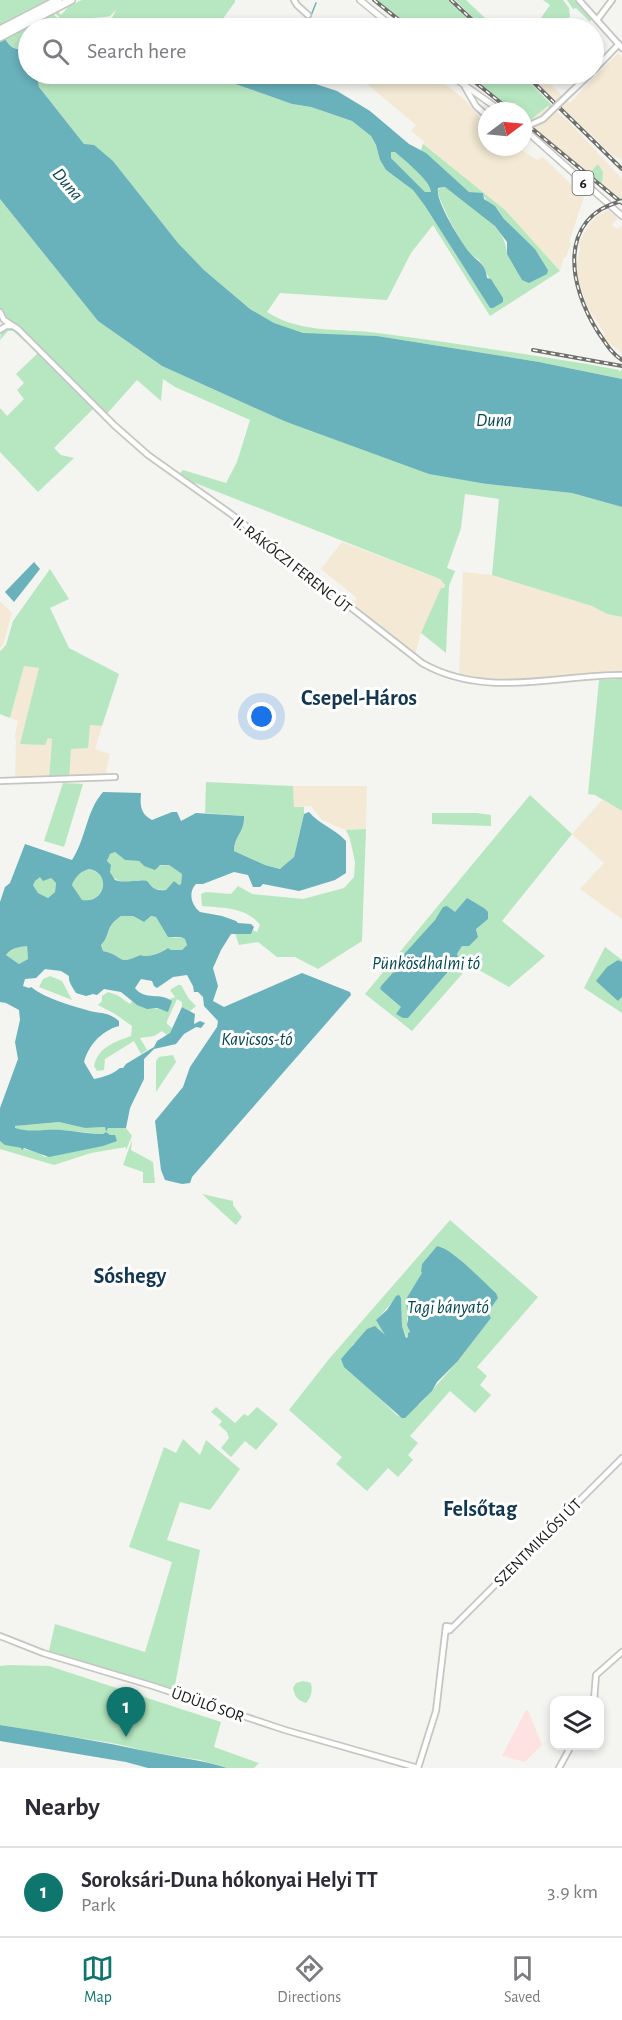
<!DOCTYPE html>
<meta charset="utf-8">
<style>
:root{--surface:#fff;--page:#f2f2f3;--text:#2b2b33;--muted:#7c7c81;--line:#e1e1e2;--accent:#0f766e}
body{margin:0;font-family:"Alegreya Sans",sans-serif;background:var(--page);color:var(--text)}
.controls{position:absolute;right:18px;bottom:18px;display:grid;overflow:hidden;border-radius:12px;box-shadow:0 3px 9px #0003}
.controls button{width:54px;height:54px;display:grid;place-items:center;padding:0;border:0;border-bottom:2px solid var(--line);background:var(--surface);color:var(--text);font:30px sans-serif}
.compass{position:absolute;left:478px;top:102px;width:54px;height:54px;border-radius:50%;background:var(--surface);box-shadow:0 3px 9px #0003;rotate:74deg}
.you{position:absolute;left:262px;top:717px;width:21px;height:21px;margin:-15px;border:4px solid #fff;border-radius:50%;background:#1a73e8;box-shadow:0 0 0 9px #1a73e833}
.badge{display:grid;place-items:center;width:39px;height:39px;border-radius:50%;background:var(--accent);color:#fff;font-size:20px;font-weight:700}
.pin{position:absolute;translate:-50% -50px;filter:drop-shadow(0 2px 3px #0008)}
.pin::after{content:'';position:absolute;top:32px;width:21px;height:18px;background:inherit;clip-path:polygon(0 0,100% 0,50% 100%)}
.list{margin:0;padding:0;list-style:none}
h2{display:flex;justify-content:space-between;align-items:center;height:78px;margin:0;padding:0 24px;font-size:26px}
h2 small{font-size:20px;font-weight:400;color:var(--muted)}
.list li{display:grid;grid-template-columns:39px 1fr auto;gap:18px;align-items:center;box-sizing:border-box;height:90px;padding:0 24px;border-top:2px solid var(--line)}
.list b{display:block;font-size:22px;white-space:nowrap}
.list p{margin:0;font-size:20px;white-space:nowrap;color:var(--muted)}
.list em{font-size:20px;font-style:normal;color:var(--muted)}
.icon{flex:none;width:33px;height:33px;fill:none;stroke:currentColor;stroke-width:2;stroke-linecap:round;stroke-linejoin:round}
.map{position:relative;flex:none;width:622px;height:1768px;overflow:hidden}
.search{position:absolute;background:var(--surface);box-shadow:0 3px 9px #0003;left:18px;right:18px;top:18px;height:66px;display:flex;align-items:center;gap:15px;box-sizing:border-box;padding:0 21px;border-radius:33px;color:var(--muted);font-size:22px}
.sheet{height:168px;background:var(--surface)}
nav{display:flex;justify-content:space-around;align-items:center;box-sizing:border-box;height:84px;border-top:2px solid var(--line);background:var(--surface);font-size:16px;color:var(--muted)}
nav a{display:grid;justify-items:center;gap:3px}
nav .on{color:var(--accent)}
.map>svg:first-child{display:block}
.industrial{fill:#f3e9d4}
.education{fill:#fde2e1}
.green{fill:#b7e7c0;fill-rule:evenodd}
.water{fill:#69b1bb;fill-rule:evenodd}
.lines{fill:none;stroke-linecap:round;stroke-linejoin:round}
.stream{stroke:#69b1bb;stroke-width:1.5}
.secondary-casing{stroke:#c5c5c1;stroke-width:8}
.primary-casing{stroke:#c5c5c1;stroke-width:8}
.highway-casing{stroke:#c5c5c1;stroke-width:10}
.secondary{stroke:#fff;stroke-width:4.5}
.primary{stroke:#fff;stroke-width:5}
.highway{stroke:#fff;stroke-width:7}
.rail-casing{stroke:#6f6f6c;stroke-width:4}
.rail{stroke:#fff;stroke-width:1.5;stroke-dasharray:4.5;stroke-linecap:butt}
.secondary-bridge-casing{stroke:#c5c5c1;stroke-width:8;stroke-linecap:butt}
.secondary-bridge{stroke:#fff;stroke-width:4.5}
.labels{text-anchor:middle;stroke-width:6;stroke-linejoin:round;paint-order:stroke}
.shield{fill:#fff;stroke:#5f5f5e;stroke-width:1.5}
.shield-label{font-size:15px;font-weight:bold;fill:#1b1a19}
.street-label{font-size:16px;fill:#1b1a19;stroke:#fff}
.water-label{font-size:18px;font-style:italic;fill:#00464e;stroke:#fff}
.district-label{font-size:22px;font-weight:bold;fill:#133750;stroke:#fff}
</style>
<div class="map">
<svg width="622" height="1768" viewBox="0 0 622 1768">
<rect width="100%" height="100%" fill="#f4f4f0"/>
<g class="industrial">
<polygon points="618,53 622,58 622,160 613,156 528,74 539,74 570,103"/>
<polygon points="376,74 433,74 466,101 487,126 487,147 512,147 520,149 537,160 543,157 584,197 569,242 571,243 566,257 564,257 560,271 505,210 423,144 425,142 411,131 416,125 367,84"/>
<polygon points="549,106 569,122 622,179 622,198 617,197 601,184 603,172 598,165 589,174 527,123"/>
<polygon points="608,210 618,218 612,225 617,229 622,226 622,353 603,338 605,334 584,302 585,300 575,269 580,250 579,243 589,225 597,216"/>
<polygon points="342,542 440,579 445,585 421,633 415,655 351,605 357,598 321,569"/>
<polygon points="463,572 492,575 592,606 607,614 622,617 622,679 493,686 459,680"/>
<polygon points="0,601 12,613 3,645 0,648"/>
<polygon points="24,666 40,668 20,743 45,745 48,738 52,739 49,780 15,781 16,741 15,735 18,721 10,718"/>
<polygon points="89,725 102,726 95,749 110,754 104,781 69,781 71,748"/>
<polygon points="293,786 367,786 366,829 346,830 322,820 311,806 294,807"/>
<polygon points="602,800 622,811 622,919 580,889 604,863 572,834"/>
</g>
<polygon class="education" points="526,1710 528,1710 542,1745 525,1762 502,1756"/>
<g class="green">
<polygon points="0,0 48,0 0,25"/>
<polygon points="82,0 235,0 235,2 216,28 112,28 112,18 116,10 110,16 105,17 62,20 55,13 58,12 61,15 70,5"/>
<polygon points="377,0 449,0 478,28 411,28"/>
<polygon points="455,0 466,0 488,21 478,22"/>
<polygon points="543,0 563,0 569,8 570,17 557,26 559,28 565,21 570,19 572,28 541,28 546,23 541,18 550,5"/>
<polygon points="567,0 574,0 592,19 586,28 590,22 576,8 573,9"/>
<path d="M 53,14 L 65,25 L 66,28 L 28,28 L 28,48 C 17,50 11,49 5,39 Z"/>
<path d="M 41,74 L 207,74 L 292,104 L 311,107 L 352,121 L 371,136 L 376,145 L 380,160 L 386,170 L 413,190 L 425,206 L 490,308 L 496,286 C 487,279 487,270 479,260 C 477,258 474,257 471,255 C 463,247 436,198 438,189 L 445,187 C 468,204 506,223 507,254 L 548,270 L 535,249 L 504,219 L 496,207 L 488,202 L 482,194 L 469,192 L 421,150 L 423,144 L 505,210 L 560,271 L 490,316 L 433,225 L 411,253 L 387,300 L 280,293 L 267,312 C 301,334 340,328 378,333 C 448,342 518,353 587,364 L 619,370 L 619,372 L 622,369 L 622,379 L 539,362 L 377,336 L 303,334 L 274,323 L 250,309 L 204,270 L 178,243 L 113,161 L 84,144 L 39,87 L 38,81 Z"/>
<polygon points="466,74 521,74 554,107 550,108 548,106 527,123 523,119 523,111 513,111"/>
<path d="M 391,152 L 395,152 C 405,161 429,179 431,192 L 425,192 L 391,158 Z"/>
<polygon points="598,164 603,172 602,184 617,197 622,198 622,200 620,200 589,174"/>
<polygon points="0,199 98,321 162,366 284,421 487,484 572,493 622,507 622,617 607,614 592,606 492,575 499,499 465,494 461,528 447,568 455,571 449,586 446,653 421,633 441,588 444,588 445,585 440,579 195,483 191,489 176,477 183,470 226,483 237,462 250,420 175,387 163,379 161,401 137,380 104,417 94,408 54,448 61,455 74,458 38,492 0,452 0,408 7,416 24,399 17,390 24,383 16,374 38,353 13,331 8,331 0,340 1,332 11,328 0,314"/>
<polygon points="50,569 69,599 50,608 69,648 119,674 102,726 90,725 88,748 71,749 69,781 49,780 52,739 48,738 45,745 20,744 39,668 24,666 10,718 0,714 0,651 6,645 13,621"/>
<polygon points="622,679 622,811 595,795 588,794 599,680"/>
<path d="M 206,782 L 293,786 L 294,807 L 304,807 L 304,814 L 294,857 L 281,869 L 265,865 L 234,851 C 234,837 245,831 244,816 L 205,813 Z"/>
<polygon points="63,783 83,784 64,847 44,841"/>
<path d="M 530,795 L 572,834 L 502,921 L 545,956 L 509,987 L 470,965 L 412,1031 L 365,994 ZM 479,905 L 484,908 L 488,919 L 476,928 L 478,937 L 462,946 L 457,954 L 459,959 L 408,1018 L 404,1018 L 401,1007 L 380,989 L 381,986 L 395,972 L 441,912 L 455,912 L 461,906 Z"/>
<polygon points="432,813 477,813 491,815 491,826 432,824"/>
<path d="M 366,829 L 362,941 L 318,969 L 295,957 L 277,957 L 258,942 L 239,945 L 235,933 L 251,934 L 253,930 L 257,932 L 260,925 C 247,907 222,908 202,906 L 201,894 L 206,892 L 231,894 L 238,886 L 252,894 L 303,899 L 344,888 L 354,877 L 355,862 L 350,839 L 346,830 Z"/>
<path d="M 115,852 L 125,860 L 139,861 L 144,866 L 169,865 L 182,874 L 181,884 L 179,885 L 174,881 L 166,890 L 154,889 L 139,880 C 125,883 114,884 109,869 C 107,862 107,860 110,854 Z"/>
<path d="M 89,869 C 112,873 105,903 82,900 L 72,885 C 75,877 81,871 89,869 Z"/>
<polygon points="41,876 51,878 56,883 55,892 48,898 38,893 33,885 34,881"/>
<path d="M 121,916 L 133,916 L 144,922 L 151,916 L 156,917 L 164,930 L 174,938 L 181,937 L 185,939 L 187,945 L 182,950 L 171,950 L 168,948 C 161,953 149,958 140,955 C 117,966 125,956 103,951 L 101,944 C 112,934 105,928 121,916 Z"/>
<path d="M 27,946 L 28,959 L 19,964 L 6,955 C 12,948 19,947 27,946 Z"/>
<polygon points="605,947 622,960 622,962 617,960 618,1001 622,997 622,1013 584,988"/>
<polygon points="50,976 62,981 72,1000 39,987 43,979"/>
<path d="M 178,985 L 181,985 L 189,999 L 196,1006 L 190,1011 L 182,1007 L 182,1002 L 177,999 L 167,1021 L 167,1024 L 172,1028 L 170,1033 L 167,1035 L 162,1031 L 154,1036 L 140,1038 L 147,1050 L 141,1054 L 134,1041 L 105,1059 L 104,1070 L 97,1071 L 94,1066 C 98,1047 115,1042 131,1036 L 132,1026 L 115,1014 L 98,1005 L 102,1001 L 102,996 L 108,992 L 117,995 L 130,1004 L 132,1001 C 144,1010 154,1007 168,1011 L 171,1002 L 170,999 L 175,997 L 170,990 Z"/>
<polygon points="173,1055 176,1062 156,1092 156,1061 159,1057"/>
<polygon points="59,1122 85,1128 105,1127 106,1132 108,1128 126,1128 132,1136 126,1150 126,1147 91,1153 54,1165 0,1149 0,1141 6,1145 37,1152 45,1157 117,1141 106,1132 103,1134 60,1130 32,1131 15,1129 15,1126"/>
<polygon points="132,1140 131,1150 153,1162 155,1183 143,1183 143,1172 123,1165"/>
<polygon points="202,1194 233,1201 233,1205 242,1217 236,1225"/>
<path d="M 450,1220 L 538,1297 L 477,1367 L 487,1376 L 480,1385 L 491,1395 L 475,1413 L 450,1391 L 410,1436 L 418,1443 L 408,1455 L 413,1460 L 398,1477 L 388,1468 L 367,1491 L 336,1464 L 342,1457 L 289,1410 L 329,1359 ZM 437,1246 L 458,1259 L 496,1293 L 498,1298 L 488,1311 L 491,1318 L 457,1362 L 420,1404 L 398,1416 L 344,1365 L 353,1344 L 378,1328 L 384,1335 L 386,1335 L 377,1322 L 378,1319 L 397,1296 L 401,1298 L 402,1326 L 407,1338 L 408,1337 L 410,1332 L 407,1323 L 407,1297 L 423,1273 L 421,1270 L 422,1264 Z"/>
<polygon points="216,1407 235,1423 244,1414 248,1416 257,1407 278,1424 256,1450 245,1441 231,1457 221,1448 229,1438 227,1432 219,1425 222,1421 211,1412"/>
<polygon points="183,1439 200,1455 206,1440 240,1469 210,1510 180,1502 167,1540 200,1550 173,1696 48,1655 55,1624 145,1652 172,1562 129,1547 164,1447 176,1453"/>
<polygon points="10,1665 49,1666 221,1722 214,1747 259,1763 254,1768 227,1768 200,1760 150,1752 117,1744 0,1725 0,1666"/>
<path d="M 303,1681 L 311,1683 C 313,1691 311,1697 306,1703 C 297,1700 295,1697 293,1688 L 296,1683 Z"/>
</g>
<g class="water">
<path d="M 0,30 C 8,44 10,52 28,48 L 28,74 L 41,74 L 38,81 L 39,87 L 84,144 L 94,145 L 113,161 L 178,243 L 204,270 L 250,309 L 274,323 L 303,333 L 377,336 L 539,362 L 622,379 L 622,507 L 572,493 L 487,484 L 429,474 L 284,421 L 162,366 L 98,321 L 0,199 Z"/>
<path d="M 207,74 L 285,74 L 337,91 L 370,111 L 409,144 L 426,153 L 469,192 L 483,193 L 484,199 L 495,206 L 504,219 L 535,249 L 548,270 L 547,274 L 529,283 L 522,280 L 507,254 L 507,242 L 495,226 L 445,187 L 438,188 C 435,201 460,240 469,252 C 476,261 486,263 487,278 L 491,279 L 503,298 L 503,302 L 493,308 L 490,308 L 425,206 L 413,190 L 386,170 L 380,160 L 376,145 L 371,136 L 352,121 L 311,107 L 292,104 ZM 391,152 L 395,152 C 405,161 430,180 431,192 L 425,192 L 391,158 Z"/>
<polygon points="34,562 40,569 14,602 5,592"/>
<path d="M 103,792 L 141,793 C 140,805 140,814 152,820 L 172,812 L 177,812 L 181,821 L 196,813 L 244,816 C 245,832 234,836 234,851 L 265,865 L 280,869 L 294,857 L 304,814 L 309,812 C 319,824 335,829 346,841 L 346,873 L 335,880 L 299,891 L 263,884 L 260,887 L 253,887 L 248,875 L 234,872 L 203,884 L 196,884 C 188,892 191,905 200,912 L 222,916 L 236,921 L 238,923 L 251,924 L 254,927 L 251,934 L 231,934 L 221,950 L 213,968 L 218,986 L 213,1001 L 224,1007 L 302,973 L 350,992 L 351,995 L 192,1177 L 190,1183 L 182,1184 L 165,1180 L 161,1170 L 155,1121 L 183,1087 L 190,1067 L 217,1027 L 218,1021 L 204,1006 L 203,997 L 198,992 L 194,992 L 193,986 L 187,975 L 173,977 L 157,988 L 154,986 L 152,981 L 141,979 L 135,988 C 145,1001 160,992 172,1001 L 168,1012 L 157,1008 L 147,1009 L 137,1005 L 121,992 L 104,989 L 97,995 L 93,994 L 86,996 L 76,993 C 74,989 68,982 69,976 L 61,971 L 45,969 L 36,978 L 25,979 L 23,986 L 29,988 L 31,987 C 46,999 70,1005 90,1011 C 100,1014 107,1011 119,1021 L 119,1026 C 100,1031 88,1047 84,1062 L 94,1079 C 104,1077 115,1073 120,1068 L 123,1068 L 126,1064 L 154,1047 L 157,1041 L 170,1033 L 182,1007 L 195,1014 L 194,1024 L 200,1021 L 205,1023 L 201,1028 L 196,1027 L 184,1034 L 176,1044 L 154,1049 L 144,1059 L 144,1079 L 130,1108 L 126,1128 L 108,1128 L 106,1132 L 110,1135 L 115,1135 L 117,1141 L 103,1146 L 49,1157 L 24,1148 L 22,1150 L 21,1148 L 5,1145 L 0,1141 L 0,1108 L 18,1059 L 15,1042 L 20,1020 L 19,1010 L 6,1003 L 0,1002 L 0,902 L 5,887 L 10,883 L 25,844 L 72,860 C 86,839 86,811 103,792 ZM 115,852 L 125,860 L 139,861 L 144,866 L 155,870 L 160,865 L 169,865 L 182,874 L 181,884 L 179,885 L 174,881 L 166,890 C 156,891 153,889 147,881 C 135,879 126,884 115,880 L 110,872 L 111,865 L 107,861 L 110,854 ZM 89,869 C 112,873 105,904 82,900 L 72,885 C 75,877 81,871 89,869 ZM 40,877 L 43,881 L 51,878 L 56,883 L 55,892 L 48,898 L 38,893 L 33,885 L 35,881 ZM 121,916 L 133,916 L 144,922 L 151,916 L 156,917 L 168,937 L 181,937 L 185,939 L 187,945 L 182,950 L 171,950 L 168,948 C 161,953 149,958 140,955 C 117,966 125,956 103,951 L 101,945 C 112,933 104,928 121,916 ZM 27,946 L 28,959 L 19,964 L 6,955 C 11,948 19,947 27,946 ZM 59,1122 L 85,1128 L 105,1127 L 106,1132 L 103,1134 C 89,1134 75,1131 61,1130 C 46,1129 30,1133 15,1128 L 15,1126 Z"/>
<polygon points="467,898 484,908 488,912 488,919 476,929 478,937 469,946 462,946 457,954 459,959 408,1018 403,1018 396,1014 401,1007 380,989 381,986 401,964 398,961 435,920 443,907 447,906 455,912"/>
<polygon points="618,960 622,962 622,997 618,1001 596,981 607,967"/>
<path d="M 437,1246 C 453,1249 481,1280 496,1293 L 498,1298 L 488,1312 L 491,1318 L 457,1362 L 437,1382 L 432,1391 L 405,1418 L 402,1418 L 344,1367 L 341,1359 L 367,1329 L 375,1326 L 385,1335 L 376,1320 L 387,1310 L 396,1296 L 399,1295 L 401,1298 L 402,1326 L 406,1338 L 408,1337 L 408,1333 L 410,1332 L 407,1325 L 408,1319 L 406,1299 L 422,1273 L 421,1271 L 422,1264 Z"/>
<path d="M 0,1725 C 50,1733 100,1741 150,1752 C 176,1757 202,1760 227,1768 L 148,1768 L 126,1762 L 0,1741 Z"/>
</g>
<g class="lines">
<polyline class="stream" points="306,28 316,3"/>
<defs>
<g id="secondary">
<polyline points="294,0 297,5 308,15"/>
<polyline points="579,0 622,48"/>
<polyline points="597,20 612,0"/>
<polyline points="594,70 619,44"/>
<polyline points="465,87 476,106 487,116"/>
<polyline points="571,92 590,74"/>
<path d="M 0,312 L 4,320 L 18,329 L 114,425 L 148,455 L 231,514 L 422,663 C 485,699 554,675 622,675"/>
<polyline points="0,330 6,326 12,326"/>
<polyline points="0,781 115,777"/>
<polyline points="446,1631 450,1630 622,1458"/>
<polyline points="0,1636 43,1653 153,1686 285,1730 418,1768"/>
<polyline points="594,1700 596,1675 622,1652"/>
<polyline points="418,1768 436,1711 446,1626 452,1627"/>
<polyline points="559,1768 571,1746"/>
</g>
<g id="primary">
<polyline points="360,0 394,28"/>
<polyline points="449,74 501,111"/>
<polyline points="523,128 622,216"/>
</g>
<g id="highway">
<polyline points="0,30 58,0"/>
<polyline points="0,37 71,0"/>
</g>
</defs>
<use href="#secondary" class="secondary-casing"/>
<use href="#primary" class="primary-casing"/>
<use href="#highway" class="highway-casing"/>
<use href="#secondary" class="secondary"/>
<use href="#primary" class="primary"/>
<use href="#highway" class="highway"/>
<defs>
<g id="rail">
<polyline points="374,0 409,28"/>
<polyline points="451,0 481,28"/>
<polyline points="465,74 511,111"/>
<polyline points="525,74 622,169"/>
<polyline points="523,121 622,203"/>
<path d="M 622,201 C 556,218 569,287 598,332 C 605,342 611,353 622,360"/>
<polyline points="533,350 622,366"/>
</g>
</defs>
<use href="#rail" class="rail-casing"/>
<use href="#rail" class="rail"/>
<defs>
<polyline id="secondary-bridge" points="523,128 543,119 571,92"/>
</defs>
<use href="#secondary-bridge" class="secondary-bridge-casing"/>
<use href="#secondary-bridge" class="secondary-bridge"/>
</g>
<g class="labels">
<rect class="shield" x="572.5" y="171" width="21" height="24" rx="4.5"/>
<g class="shield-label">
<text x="583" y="188">6</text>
</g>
<g class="street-label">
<text transform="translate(293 564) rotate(38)" y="6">II. RÁKÓCZI FERENC ÚT</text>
<text transform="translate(537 1542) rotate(-45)" y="6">SZENTMIKLÓSI ÚT</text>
<text transform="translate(208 1704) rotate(19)" y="6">ÜDÜLŐ SOR</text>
</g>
<g class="water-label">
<text transform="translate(68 184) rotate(50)" y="6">Duna</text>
<text x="494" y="426">Duna</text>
<text x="426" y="969">Pünkösdhalmi tó</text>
<text x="257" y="1045">Kavicsos-tó</text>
<text x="448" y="1313">Tagi bányató</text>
</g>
<g class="district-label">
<text x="359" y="705">Csepel-Háros</text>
<text x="130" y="1283">Sóshegy</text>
<text x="480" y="1516">Felsőtag</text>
</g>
</g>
</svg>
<div class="controls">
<button><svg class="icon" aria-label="layers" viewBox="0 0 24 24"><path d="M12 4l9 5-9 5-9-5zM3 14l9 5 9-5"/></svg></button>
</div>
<svg class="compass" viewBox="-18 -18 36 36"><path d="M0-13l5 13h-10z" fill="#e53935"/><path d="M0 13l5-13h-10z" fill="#7c7c81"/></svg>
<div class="you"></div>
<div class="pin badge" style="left:126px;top:1737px">1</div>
<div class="search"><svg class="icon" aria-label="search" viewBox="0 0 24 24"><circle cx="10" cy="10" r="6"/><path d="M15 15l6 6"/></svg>Search here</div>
</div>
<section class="sheet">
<h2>Nearby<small></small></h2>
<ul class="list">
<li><span class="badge">1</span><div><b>Soroksári-Duna hókonyai Helyi TT</b><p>Park</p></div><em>3.9 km</em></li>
</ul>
</section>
<nav>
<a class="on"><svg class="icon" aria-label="map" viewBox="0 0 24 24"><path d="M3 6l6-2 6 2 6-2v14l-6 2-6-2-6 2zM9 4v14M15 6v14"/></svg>Map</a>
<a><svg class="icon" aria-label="directions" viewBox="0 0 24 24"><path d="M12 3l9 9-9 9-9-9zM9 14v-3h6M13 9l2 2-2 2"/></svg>Directions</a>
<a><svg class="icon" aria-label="saved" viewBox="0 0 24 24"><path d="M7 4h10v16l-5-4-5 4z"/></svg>Saved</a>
</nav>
